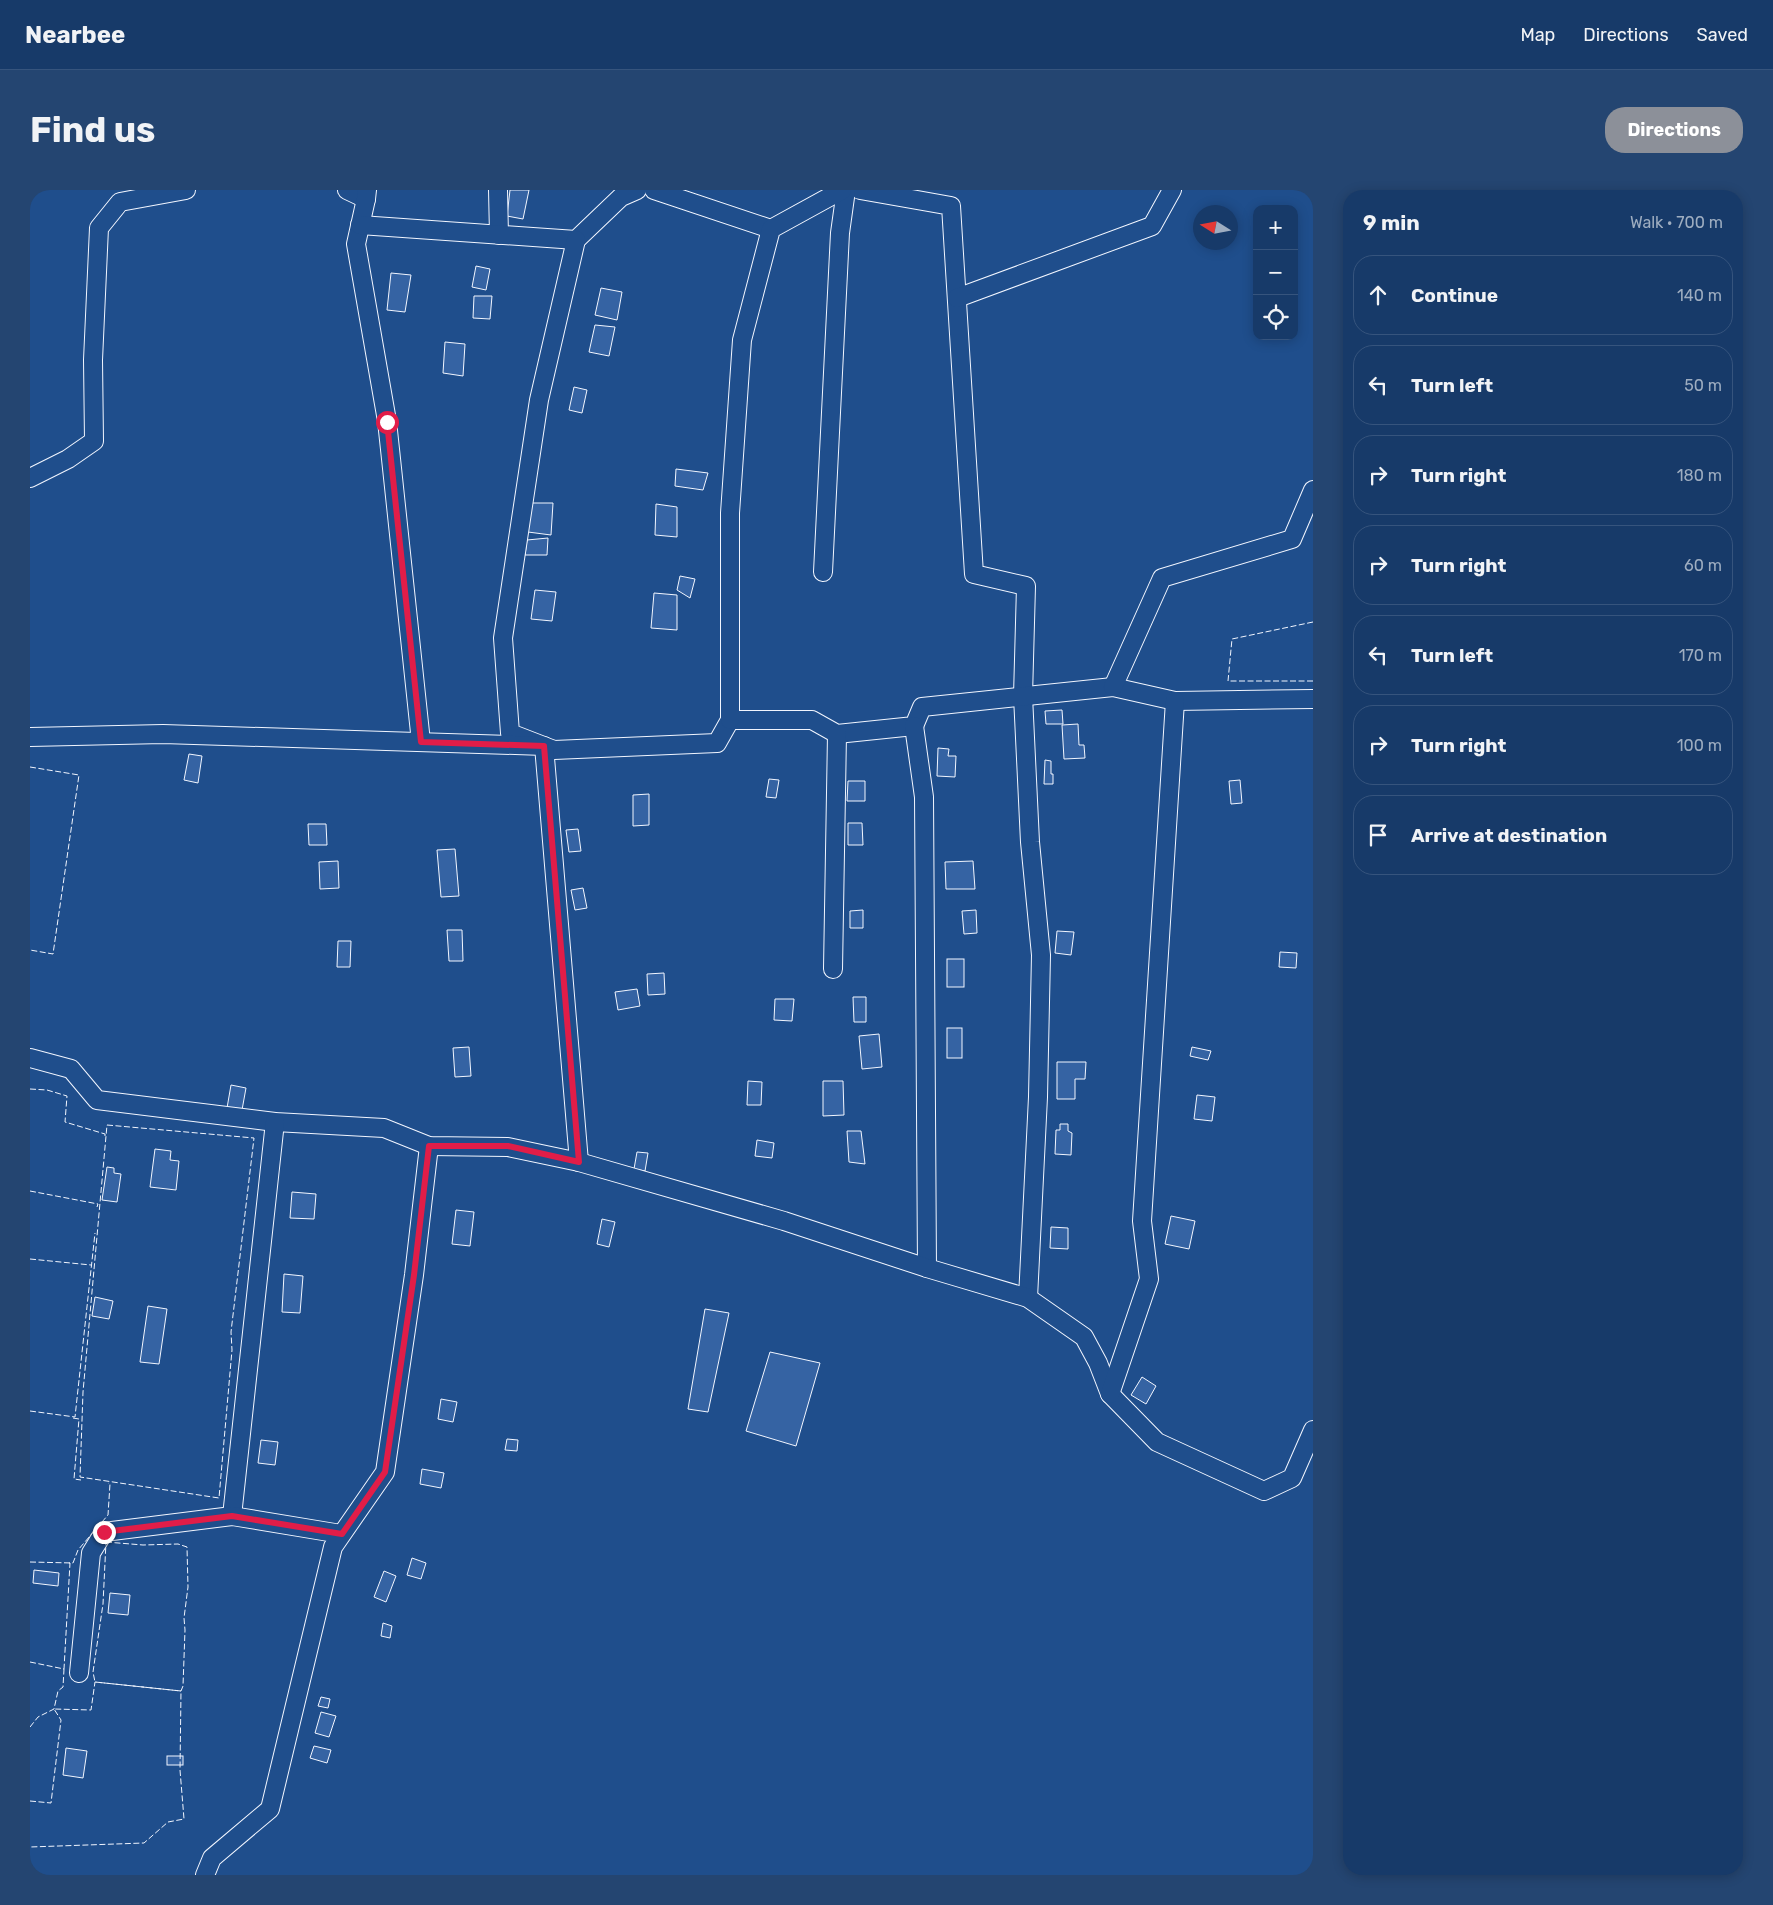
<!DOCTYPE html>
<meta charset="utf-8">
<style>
:root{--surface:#173a69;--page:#244571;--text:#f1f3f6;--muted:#9eadc0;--line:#36547d;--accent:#8c9099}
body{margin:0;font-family:Rubik,sans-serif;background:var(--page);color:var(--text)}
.controls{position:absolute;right:15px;top:15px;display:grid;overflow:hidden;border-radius:10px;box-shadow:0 2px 12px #0003}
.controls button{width:45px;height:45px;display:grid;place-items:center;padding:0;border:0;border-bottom:1px solid var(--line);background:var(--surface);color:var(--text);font:25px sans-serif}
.compass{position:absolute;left:1163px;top:15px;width:45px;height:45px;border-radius:50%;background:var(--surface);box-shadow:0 2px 12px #0003;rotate:281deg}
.stop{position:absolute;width:15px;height:15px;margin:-11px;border:4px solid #e11d48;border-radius:50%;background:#fff}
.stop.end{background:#e11d48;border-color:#fff;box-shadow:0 1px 5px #0008}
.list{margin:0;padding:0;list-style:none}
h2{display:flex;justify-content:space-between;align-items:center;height:65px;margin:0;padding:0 20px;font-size:21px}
h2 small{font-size:16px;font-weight:400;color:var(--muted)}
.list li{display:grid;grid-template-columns:32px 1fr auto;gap:15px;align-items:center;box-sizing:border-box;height:80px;margin:0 10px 10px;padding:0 10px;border:1px solid var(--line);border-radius:20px}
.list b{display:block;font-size:19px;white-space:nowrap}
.list em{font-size:16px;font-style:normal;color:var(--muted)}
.icon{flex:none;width:28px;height:28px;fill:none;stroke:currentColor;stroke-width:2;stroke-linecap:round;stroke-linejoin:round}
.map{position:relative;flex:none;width:1283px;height:1685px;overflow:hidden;border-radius:20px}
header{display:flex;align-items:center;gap:30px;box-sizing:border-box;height:70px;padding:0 25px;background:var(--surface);border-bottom:1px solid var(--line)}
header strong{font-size:24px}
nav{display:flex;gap:28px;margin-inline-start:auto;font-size:18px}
.intro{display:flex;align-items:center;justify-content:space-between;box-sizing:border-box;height:120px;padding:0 30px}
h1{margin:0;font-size:35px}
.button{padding:12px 22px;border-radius:20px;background:var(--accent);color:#fff;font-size:18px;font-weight:700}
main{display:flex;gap:30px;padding:0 30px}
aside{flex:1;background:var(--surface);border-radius:20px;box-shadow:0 2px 12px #0003}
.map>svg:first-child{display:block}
.building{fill:#3563a3;stroke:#f2f6ff}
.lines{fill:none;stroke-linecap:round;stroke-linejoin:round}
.minor-casing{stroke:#f2f6ff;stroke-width:20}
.minor{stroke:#1f4e8c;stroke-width:18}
.fence{stroke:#f2f6ff;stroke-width:1;stroke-dasharray:6 2.5;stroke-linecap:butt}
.route{stroke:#e11d48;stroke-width:6}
</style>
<header>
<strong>Nearbee</strong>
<nav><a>Map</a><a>Directions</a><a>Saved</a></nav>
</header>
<div class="intro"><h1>Find us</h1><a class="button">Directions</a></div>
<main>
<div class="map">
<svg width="1283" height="1685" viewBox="0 0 1283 1685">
<rect width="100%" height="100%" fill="#1f4e8c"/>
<g class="building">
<polygon points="480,0 499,0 493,29 477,26"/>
<polygon points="446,76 460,79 456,100 442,97"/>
<polygon points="361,83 381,85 375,122 357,120"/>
<polygon points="571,98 592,102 587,130 565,125"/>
<polygon points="444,106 462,106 460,129 443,128"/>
<polygon points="565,135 585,137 579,166 559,162"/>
<polygon points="415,152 435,154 433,186 413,183"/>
<polygon points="544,197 557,200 552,223 539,220"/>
<polygon points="646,279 678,283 673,300 645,296"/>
<polygon points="501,313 523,313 521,345 498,342"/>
<polygon points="626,314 647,317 647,347 625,345"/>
<polygon points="518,348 517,365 495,365 497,350"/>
<polygon points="650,386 665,389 660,408 647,400"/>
<polygon points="505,400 526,402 522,431 501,429"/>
<polygon points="624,403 647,405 647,440 621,438"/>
<polygon points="1032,520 1033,534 1016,534 1015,521"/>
<polygon points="1048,534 1049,555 1054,555 1055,568 1034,569 1032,535"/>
<polygon points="908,558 919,559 918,566 926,566 925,587 907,586"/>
<polygon points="159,564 172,566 168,593 154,590"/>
<polygon points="1015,570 1021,571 1021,584 1023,584 1023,594 1014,594"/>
<polygon points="739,589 749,590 746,608 736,607"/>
<polygon points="1210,590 1212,613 1201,614 1199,591"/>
<polygon points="818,591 835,591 835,611 817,611"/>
<polygon points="619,604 619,635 603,636 603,605"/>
<polygon points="818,633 832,633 833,655 818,655"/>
<polygon points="278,634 296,634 297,655 279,655"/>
<polygon points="548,639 551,661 539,662 536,640"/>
<polygon points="425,659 429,706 411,707 407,660"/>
<polygon points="308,671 309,698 290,699 289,672"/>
<polygon points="943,671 945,699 916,699 915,672"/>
<polygon points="553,698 557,718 545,720 541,700"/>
<polygon points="833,720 833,738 820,738 820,721"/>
<polygon points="946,720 947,743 934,744 932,721"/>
<polygon points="417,740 432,740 433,771 419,771"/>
<polygon points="1027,741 1044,742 1041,765 1025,763"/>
<polygon points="308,751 321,751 320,777 307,777"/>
<polygon points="1250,762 1267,763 1266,778 1249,777"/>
<rect x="917" y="769" width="17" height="28"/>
<polygon points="634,783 635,804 618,805 617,784"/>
<polygon points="607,799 610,816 588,820 585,802"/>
<polygon points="823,807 836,807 836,832 824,832"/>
<polygon points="745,809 764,809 762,831 744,830"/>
<rect x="917" y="838" width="15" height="30"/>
<polygon points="849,844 852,877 832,879 829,846"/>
<polygon points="439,857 441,886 425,887 423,858"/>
<polygon points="1162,857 1181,861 1178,870 1160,866"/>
<polygon points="1027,872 1056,872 1055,889 1045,889 1045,909 1027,909"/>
<polygon points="718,891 732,892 731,915 717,915"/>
<polygon points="793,891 813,891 814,925 793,926"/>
<polygon points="201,895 216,898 212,920 197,918"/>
<polygon points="1167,905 1185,907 1182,931 1164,929"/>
<polygon points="1030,934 1038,934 1038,941 1042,943 1041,965 1025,964 1026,940 1030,940"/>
<polygon points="817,941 831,941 835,974 819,972"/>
<polygon points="727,950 744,953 742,968 725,966"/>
<polygon points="125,959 141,961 140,970 149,971 146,1000 120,997"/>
<polygon points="607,962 618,963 615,981 604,979"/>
<polygon points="77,977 84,978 84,983 91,984 87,1012 72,1010"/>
<polygon points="262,1002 286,1004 284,1029 260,1028"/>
<polygon points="426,1020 444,1022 440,1056 422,1054"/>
<polygon points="1141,1026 1165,1031 1159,1059 1135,1054"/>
<polygon points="572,1029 585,1032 579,1057 567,1054"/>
<polygon points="1021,1037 1038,1038 1038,1059 1020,1058"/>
<polygon points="254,1084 273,1086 270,1123 252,1122"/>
<polygon points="65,1107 83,1111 79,1129 62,1126"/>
<polygon points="118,1116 137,1119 129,1174 110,1172"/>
<polygon points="675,1119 699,1123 678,1222 658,1219"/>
<polygon points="740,1162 790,1173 766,1256 716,1241"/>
<polygon points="1112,1187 1126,1196 1116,1214 1101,1205"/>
<polygon points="411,1209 427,1212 423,1232 408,1229"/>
<polygon points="477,1249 488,1250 487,1261 475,1260"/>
<polygon points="231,1250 248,1252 245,1275 228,1273"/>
<polygon points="392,1279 414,1283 411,1298 390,1294"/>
<polygon points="382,1368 396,1373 391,1389 377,1385"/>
<polygon points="4,1380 29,1383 28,1396 3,1393"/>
<polygon points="354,1381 366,1386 356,1412 344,1407"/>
<polygon points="80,1403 100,1405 98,1425 78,1423"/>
<polygon points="353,1433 362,1436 360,1448 351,1446"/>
<polygon points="291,1507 300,1509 298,1518 288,1516"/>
<polygon points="291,1522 306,1526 299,1547 285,1543"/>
<polygon points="284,1556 301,1560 297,1573 280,1568"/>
<polygon points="36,1558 57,1561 53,1588 33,1585"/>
<rect x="137" y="1566" width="16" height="9"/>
</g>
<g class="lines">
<defs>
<g id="minor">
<polyline points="317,0 336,9"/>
<polyline points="337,0 336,9 326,54 357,231 391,552"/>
<polyline points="468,0 469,45"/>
<polyline points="624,0 741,39"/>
<polyline points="830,0 921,16 944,384 996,396 993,506 1000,652 1011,765 1008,907 998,1108"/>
<polyline points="330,35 546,50 591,7 607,0"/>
<polyline points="546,50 509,210 473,448 480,543 524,560 687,553 700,530 782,530 807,544 884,536 892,517 1083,497 1145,511 1283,509"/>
<polyline points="927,108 1122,36 1142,0"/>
<polyline points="0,288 38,269 64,251 63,170 69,38 90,12 156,0"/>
<polyline points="793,382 810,43 816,0"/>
<polyline points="1083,497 1132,388 1262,349 1283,300"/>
<polyline points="700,530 700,323 712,150 741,39 812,0"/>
<polyline points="884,536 894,607 897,1078"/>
<polyline points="0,547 133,544 514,556 549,972"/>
<polyline points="803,779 807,544"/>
<polyline points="0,868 41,879 67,910 245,932 354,938 399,956 478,957 549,972 754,1031 897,1078 998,1108 1054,1147 1068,1173 1080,1204 1127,1252 1234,1301 1262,1288 1283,1240"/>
<polyline points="1080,1204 1119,1089 1112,1031 1145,511"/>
<polyline points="202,1326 245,932"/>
<polyline points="49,1483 61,1363 74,1342 202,1326 311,1344"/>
<polyline points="175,1685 182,1668 240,1619 303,1357 355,1282 384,1085 399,956"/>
</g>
</defs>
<use href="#minor" class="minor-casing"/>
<use href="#minor" class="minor"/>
<g class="fence">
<polyline points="1283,432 1202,449 1198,491 1283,491"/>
<polyline points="0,577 49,585 23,764 0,760"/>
<polyline points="0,899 17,900 37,906 35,932 75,944 75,946"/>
<polygon points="77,935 224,948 201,1142 202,1160 189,1308 50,1287 53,1202"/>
<polyline points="0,1001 68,1014 67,1017"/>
<polyline points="0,1069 61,1075"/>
<polyline points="0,1221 45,1227 65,1043"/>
<polyline points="43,1228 49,1229 44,1289 51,1290"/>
<polygon points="76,1352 113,1355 148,1354 157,1357 158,1397 154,1428 155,1440 153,1496 151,1501 65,1492 63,1482 73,1414"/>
<polyline points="0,1372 43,1373 48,1360 78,1325 80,1294 78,1293"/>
<polyline points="0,1472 34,1479 40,1373 38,1373"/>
<polyline points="0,1537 8,1527 24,1519 28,1501 33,1497 34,1479 32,1479"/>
<polyline points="0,1611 21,1613 31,1530 24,1519 61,1520 65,1492 151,1501 150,1580 154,1629 138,1632 114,1653 0,1657"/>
</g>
</g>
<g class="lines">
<polyline class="route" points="74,1342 202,1326 312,1344 355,1282 384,1085 399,956 478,956 549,972 514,556 391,552 357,232"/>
</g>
</svg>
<div class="controls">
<button>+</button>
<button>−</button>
<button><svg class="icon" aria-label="locate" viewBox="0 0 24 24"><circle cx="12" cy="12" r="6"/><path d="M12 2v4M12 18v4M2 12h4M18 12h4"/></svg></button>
</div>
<svg class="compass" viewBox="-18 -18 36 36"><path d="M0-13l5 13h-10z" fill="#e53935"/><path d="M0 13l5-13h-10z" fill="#9eadc0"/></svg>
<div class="stop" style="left:357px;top:232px"></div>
<div class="stop end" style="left:74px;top:1342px"></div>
</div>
<aside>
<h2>9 min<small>Walk · 700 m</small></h2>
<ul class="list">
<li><svg class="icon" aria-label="ahead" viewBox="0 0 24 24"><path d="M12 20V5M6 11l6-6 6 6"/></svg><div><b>Continue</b></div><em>140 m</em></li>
<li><svg class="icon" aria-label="left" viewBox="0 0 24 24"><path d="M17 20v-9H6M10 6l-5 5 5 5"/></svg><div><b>Turn left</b></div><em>50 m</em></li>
<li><svg class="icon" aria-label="right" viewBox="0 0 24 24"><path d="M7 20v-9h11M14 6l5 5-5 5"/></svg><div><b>Turn right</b></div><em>180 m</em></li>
<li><svg class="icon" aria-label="right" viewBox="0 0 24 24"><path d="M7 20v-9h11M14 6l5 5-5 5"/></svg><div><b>Turn right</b></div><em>60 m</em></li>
<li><svg class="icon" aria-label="left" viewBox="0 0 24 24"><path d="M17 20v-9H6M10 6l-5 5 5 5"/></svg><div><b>Turn left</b></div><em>170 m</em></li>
<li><svg class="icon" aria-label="right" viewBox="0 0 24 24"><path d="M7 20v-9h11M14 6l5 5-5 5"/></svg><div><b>Turn right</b></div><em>100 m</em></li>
<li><svg class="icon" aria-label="arrive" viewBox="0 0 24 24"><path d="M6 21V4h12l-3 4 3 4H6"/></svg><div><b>Arrive at destination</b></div></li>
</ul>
</aside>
</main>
